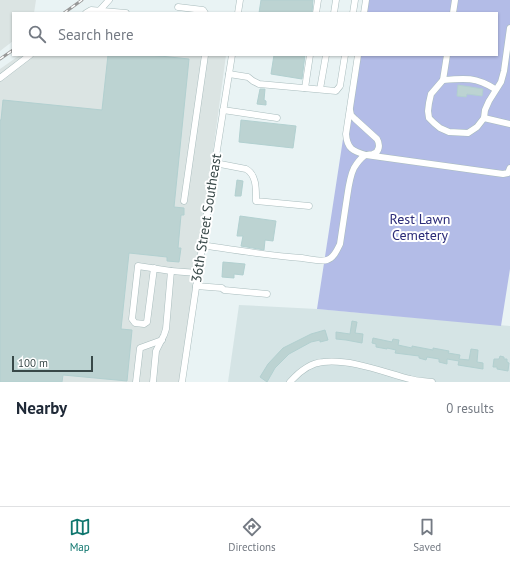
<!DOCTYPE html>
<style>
:root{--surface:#fff;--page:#f6f6f7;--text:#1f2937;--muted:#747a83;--line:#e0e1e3;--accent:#0f766e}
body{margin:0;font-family:"PT Sans",sans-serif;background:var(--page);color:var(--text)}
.scale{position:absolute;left:12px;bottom:10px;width:81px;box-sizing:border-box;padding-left:4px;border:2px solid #384848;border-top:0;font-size:11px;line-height:14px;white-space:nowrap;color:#384848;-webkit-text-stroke:3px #fff;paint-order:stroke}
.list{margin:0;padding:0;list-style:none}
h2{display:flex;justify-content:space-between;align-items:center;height:52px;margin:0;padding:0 16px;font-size:17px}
h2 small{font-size:13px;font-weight:400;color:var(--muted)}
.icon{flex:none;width:22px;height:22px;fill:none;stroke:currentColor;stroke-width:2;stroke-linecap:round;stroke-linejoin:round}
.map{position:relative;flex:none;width:510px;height:382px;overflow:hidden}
.search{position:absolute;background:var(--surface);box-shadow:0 1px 3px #0004;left:12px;right:12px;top:12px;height:44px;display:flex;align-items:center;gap:10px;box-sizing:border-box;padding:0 14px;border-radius:0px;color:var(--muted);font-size:15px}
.sheet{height:124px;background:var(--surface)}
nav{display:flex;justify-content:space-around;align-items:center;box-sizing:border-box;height:56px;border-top:1px solid var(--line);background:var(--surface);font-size:11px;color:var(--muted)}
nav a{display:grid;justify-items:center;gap:2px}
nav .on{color:var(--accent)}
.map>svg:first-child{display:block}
.residential{fill:#d5e4e5}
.industrial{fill:#dbe4e3}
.green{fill:#b3bce7}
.building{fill:#bcd3d2;stroke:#b2d0d0}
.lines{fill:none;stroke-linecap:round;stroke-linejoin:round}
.minor-casing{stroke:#a9bcbd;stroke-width:7}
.minor{stroke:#fff;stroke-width:6}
.rail-casing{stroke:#989898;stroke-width:3}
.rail{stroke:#fff;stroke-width:1.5;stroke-dasharray:4.5;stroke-linecap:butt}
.labels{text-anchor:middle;stroke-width:4;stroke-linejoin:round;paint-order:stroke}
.street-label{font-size:14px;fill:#384848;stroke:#fff}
.park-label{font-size:14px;fill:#2c2c79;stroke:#fff}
</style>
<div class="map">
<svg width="510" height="382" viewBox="0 0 510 382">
<rect width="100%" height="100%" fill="#e9f3f4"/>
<polygon class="residential" points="239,305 317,309 510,326 510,382 228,382"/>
<g class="industrial">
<polygon points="0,0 36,0 34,13 13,13 13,41 0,51"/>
<polygon points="20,55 226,55 182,382 0,382 0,69"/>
</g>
<polygon class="green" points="367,0 510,0 510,269 501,326 317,309 345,126 357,55 497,55 497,13 365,13"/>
<g class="building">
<polygon points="261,0 313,0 312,13 259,13"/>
<polygon points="108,55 150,55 189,59 174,207 184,208 184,215 181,215 178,248 181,248 179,262 167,261 167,257 129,253 121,329 132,330 127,381 63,375 62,382 0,382 0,120 1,120 3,100 102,110"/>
<polygon points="274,55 305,55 302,79 271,74"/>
<polygon points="458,85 483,89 482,96 467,94 466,97 457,96"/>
<polygon points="260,89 265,89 264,100 266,101 266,105 257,104"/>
<polygon points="241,120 296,126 293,148 239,142"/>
<polygon points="237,180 243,181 241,196 235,196"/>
<polygon points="240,216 276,221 273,241 265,240 264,250 241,246 243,236 237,236"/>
<polygon points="223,262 245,264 243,275 234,274 234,278 222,277"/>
<polygon points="352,321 357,322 355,333 363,334 362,343 346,340 336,339 336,332 350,334"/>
<polygon points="325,330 328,340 320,342 320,340 311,342 289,354 275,368 267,382 260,377 268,364 283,348 311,334"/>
<polygon points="373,338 392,342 393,339 399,340 398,345 412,348 412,346 433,350 433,348 449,351 448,353 460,355 459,359 469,360 471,349 478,350 477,362 483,363 483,369 458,365 459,361 447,359 447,364 439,362 439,359 427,357 426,360 419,358 419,356 395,353 396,350 387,348 387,349 376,347 376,344 372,343"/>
<polygon points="500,356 504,357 504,359 507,359 507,362 509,363 508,371 497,369 497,367 493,367 494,359 499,359"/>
</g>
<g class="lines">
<defs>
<g id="minor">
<polyline points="178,7 203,10 205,13"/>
<polyline points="100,10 109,0"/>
<polyline points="86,13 91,10 126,13"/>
<polyline points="238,13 240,0"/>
<polyline points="316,13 318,0"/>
<polyline points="334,13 336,0"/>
<polyline points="353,13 355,0"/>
<polyline points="364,13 366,0"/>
<polyline points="453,13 455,0"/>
<path d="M 358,55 L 346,134 C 347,149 353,151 366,155 L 503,174 L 508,173 L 510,168"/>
<polyline points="229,74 248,77 253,81 259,84 336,91 340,86 345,55"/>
<polyline points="0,78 30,55"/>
<polyline points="443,80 447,55"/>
<polyline points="305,88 310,55"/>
<polyline points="320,89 326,55"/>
<path d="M 495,89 C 476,77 465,78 443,80 L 431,94 L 429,103 L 428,111 L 429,118 L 434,123 L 440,128 L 449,132 L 468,133 L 477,127 L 484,118 L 485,110 L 489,101 L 501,82 L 504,71 L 510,28"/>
<polyline points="223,110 277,118"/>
<polyline points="484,118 510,124"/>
<path d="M 215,163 L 246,169 C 257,175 256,190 256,201 L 309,206"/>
<polyline points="184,201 205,55"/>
<path d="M 202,245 C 235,250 269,256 302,258 C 310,259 320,262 327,260 C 334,258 337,250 340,244 C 342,230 344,217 346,204 C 348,192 349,178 354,168 C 357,163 360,159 364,156 C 367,154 370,155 373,154 C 380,152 380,144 377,139 L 355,119 L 351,115 L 350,110"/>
<polyline points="154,268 147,322 144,324 135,323 132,319 138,266 171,271"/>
<polyline points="196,286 222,288 224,290 267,294"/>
<polyline points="136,382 140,348 162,340"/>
<polyline points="153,382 156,351 164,335 166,329 171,271 198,273"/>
<polyline points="182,382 208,207 232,55"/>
<path d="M 290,382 C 298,373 310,363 323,362 C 352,359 383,372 410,379 C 417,381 425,381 432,382"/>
</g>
</defs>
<use href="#minor" class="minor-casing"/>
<use href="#minor" class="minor"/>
<defs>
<g id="rail">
<polyline points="64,13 82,0"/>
<polyline points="0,59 13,50"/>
</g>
</defs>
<use href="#rail" class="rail-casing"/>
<use href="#rail" class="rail"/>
</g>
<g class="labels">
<g class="street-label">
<text transform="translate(206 218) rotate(-81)" y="5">36th Street Southeast</text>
</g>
<g class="park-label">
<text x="420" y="224">Rest Lawn<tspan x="420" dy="16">Cemetery</tspan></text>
</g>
</g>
</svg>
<div class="scale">100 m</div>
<div class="search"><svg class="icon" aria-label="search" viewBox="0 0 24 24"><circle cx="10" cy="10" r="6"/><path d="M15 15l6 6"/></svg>Search here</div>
</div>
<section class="sheet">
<h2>Nearby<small>0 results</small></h2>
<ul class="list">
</ul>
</section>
<nav>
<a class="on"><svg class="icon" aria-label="map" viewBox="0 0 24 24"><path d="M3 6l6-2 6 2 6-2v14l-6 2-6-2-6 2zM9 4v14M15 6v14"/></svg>Map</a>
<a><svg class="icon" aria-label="directions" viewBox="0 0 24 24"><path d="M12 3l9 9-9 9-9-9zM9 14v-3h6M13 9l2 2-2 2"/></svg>Directions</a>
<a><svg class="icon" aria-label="saved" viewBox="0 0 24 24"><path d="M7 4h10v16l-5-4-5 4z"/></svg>Saved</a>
</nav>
